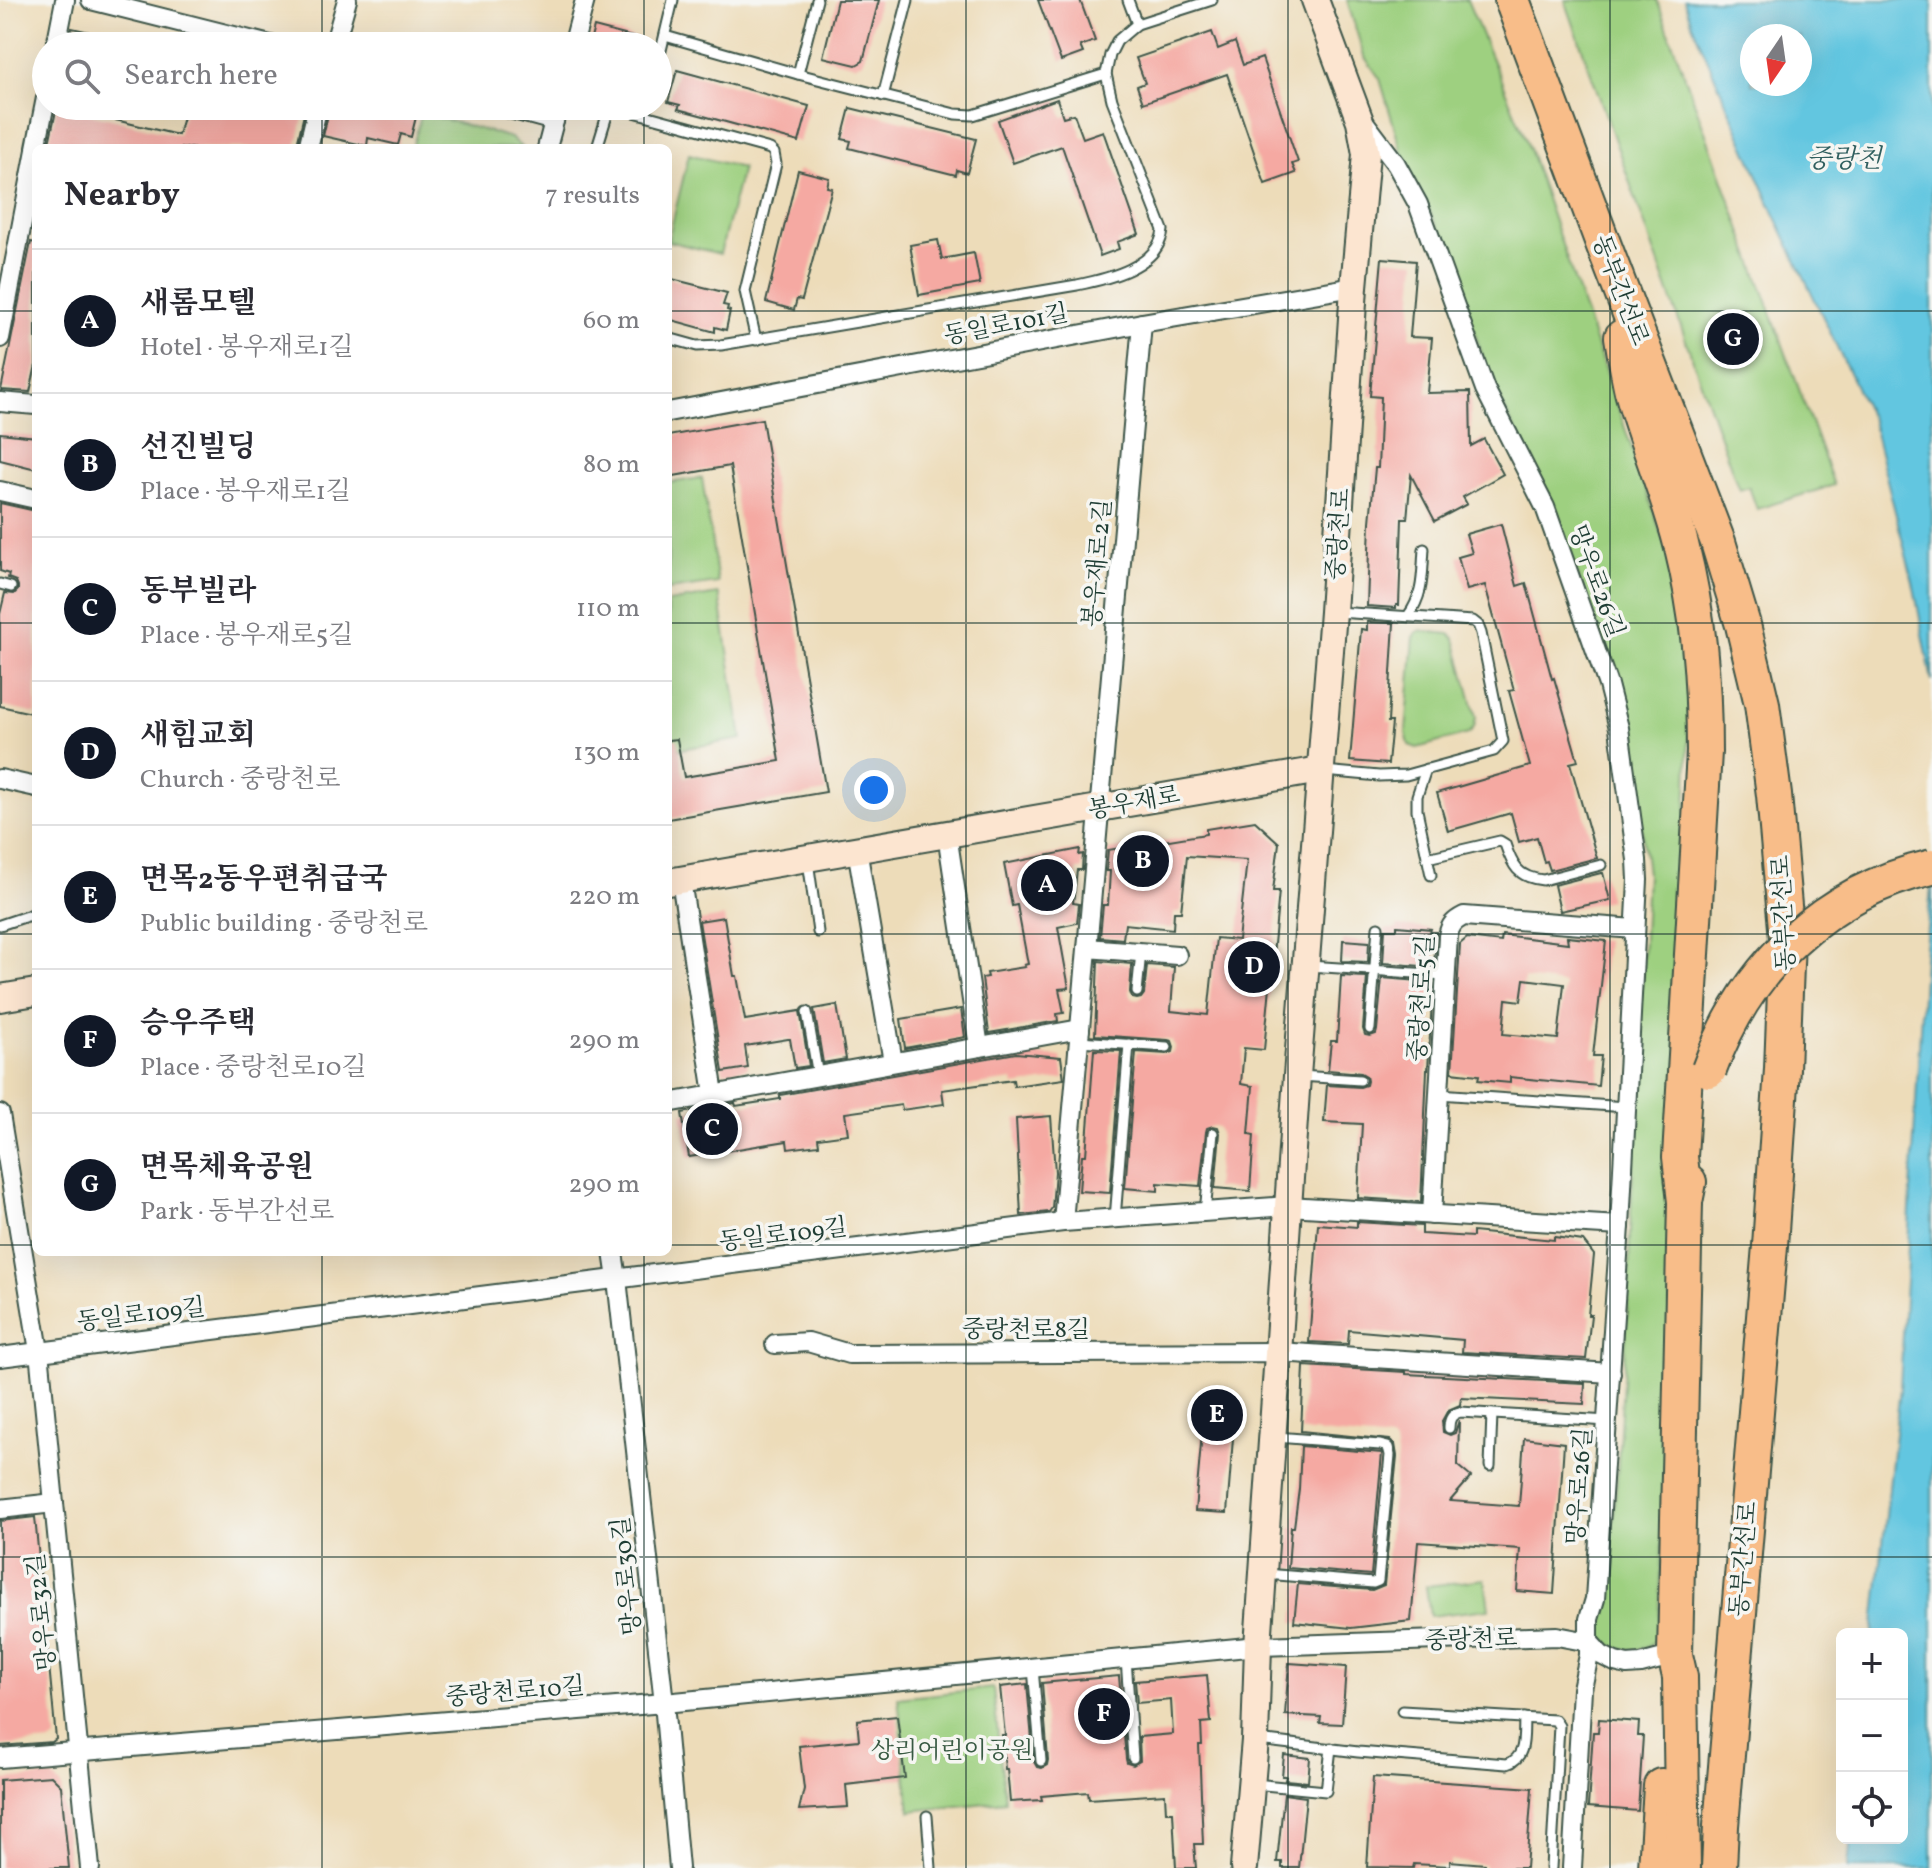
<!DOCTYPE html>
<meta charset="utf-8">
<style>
:root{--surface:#fff;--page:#f2f2f3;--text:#2b2b33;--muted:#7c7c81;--line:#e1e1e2;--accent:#111827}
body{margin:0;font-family:Vollkorn,"Noto Serif KR",serif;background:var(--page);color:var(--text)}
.controls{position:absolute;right:24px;bottom:24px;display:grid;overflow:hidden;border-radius:12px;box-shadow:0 8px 32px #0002}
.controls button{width:72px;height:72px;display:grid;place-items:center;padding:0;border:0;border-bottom:2px solid var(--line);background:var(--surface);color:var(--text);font:40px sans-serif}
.compass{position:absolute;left:1740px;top:24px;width:72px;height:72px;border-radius:50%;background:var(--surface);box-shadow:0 8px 32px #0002;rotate:193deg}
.you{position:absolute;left:874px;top:790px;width:28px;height:28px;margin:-20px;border:6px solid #fff;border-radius:50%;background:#1a73e8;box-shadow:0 0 0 12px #1a73e833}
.badge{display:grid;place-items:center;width:52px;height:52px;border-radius:50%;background:var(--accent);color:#fff;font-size:26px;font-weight:700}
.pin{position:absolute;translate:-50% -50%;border:4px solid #fff;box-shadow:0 2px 8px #0006}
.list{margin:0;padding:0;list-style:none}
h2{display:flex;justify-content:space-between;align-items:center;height:104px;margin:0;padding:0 32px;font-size:34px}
h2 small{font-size:26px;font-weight:400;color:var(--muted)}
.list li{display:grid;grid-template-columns:52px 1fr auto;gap:24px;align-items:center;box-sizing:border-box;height:144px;padding:0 32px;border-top:2px solid var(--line)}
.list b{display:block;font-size:30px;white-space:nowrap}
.list p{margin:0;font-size:26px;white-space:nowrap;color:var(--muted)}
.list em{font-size:26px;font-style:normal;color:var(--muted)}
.icon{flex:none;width:44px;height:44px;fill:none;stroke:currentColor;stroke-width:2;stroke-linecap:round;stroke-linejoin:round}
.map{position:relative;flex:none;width:1932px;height:1868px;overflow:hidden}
.search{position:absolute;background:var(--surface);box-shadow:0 8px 32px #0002;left:32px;top:32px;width:640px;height:88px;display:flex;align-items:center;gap:20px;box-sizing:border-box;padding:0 28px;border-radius:44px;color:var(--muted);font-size:30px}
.panel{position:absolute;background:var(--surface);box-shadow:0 8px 32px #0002;left:32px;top:144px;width:640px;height:1112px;border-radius:12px}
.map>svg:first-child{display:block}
.green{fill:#9ed080;stroke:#5e865a;stroke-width:2}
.water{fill:#62c6e0;stroke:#40828a;stroke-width:2;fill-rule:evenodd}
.building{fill:#f5a9a2;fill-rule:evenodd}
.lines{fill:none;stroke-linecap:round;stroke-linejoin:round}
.lane-casing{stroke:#3e5548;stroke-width:13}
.street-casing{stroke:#3e5548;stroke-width:22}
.secondary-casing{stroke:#3e5548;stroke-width:30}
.highway-casing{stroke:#3e5548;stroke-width:38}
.lane{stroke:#fff;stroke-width:9}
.street{stroke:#fff;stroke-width:18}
.secondary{stroke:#fce5d0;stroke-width:26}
.highway{stroke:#f8bd89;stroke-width:34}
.highway-bridge-casing{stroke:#3e5548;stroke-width:38;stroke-linecap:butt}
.highway-bridge{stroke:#f8bd89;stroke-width:34}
.grid{fill:none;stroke:#1f3d34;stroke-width:2;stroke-opacity:0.55}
.labels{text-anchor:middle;stroke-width:7;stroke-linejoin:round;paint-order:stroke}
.street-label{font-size:24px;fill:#1f3d34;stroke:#f6f6f2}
.park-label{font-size:24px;fill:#385a43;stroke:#f6f6f2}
.water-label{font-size:26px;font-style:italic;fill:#305f5f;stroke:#f6f6f2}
</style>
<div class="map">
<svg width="1932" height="1868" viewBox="0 0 1932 1868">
<rect width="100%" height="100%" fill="#f6f6f2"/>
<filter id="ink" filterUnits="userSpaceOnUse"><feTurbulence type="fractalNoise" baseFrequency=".0125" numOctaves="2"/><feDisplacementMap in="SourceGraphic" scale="16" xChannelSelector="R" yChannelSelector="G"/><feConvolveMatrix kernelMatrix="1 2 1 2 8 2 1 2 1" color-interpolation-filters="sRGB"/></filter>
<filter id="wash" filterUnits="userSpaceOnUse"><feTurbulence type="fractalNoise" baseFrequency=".006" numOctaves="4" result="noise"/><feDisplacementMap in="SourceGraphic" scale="32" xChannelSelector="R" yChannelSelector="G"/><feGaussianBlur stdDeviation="1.8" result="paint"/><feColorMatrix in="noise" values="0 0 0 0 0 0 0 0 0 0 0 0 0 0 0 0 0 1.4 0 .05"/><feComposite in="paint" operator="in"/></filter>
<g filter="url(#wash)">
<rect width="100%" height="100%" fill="#eddcb9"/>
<g class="green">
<path d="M 1347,0 L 1467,0 L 1525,137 L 1674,571 L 1691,666 L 1659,1636 C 1638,1667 1576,1646 1607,1594 L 1617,1478 L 1628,1301 L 1630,1232 L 1647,874 L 1630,731 L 1599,633 L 1551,503 L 1491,381 L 1441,234 L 1405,163 L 1380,79 L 1364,56 Z"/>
<polygon points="1565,0 1657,0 1834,485 1757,509 1749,487 1739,490"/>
<polygon points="422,113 511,138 522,148 412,148"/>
<polygon points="689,154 742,168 720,254 668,241"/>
<polygon points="702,478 718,583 668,590 668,483"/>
<polygon points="719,594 742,739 668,751 668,602"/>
<polygon points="1421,631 1449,634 1455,639 1476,717 1474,727 1469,734 1417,748 1409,745 1406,732 1414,637 1417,633"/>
<polygon points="1485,1579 1489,1609 1430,1616 1426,1586"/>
<polygon points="993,1688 1005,1801 910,1811 898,1698"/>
</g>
<g class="water">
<path d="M 1684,0 L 1932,0 L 1932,681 L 1913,582 L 1872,421 L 1774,213 L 1692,24 ZM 1752,36 L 1800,36 L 1800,84 L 1752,84 Z"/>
<polygon points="1932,877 1932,1868 1848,1868 1851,1838 1902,1838 1902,1634 1873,1634 1900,1388 1924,958"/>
</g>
<g id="blocks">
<g class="building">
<polygon points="837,0 879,0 863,61 856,65 823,57"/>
<polygon points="1038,0 1080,0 1095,41 1080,46 1083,53 1061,61"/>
<polygon points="594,27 644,40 643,46 589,46"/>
<polygon points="72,28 120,39 119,46 68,46"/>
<polygon points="1212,32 1218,49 1235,42 1243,65 1262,58 1298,162 1292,164 1296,173 1265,184 1227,74 1143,103 1137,86 1145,83 1136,58"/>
<polygon points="677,70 809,106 799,142 678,109 680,105 668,102"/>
<polygon points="1057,99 1063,117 1074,114 1083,138 1103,131 1139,234 1117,242 1119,249 1100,256 1062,146 1013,163 998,120"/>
<polygon points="57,106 178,135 186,106 306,106 296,148 48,148"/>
<polygon points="330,106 404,106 418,109 411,137 401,134 398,145 368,138 367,146 323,136"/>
<polygon points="850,108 976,139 967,173 957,170 956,175 849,148 851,141 842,139"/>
<polygon points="798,170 829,178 827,187 832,188 802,300 797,299 794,310 766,302"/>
<polygon points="938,240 942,259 974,253 980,284 919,295 910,245"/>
<polygon points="31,242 36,243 36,365 30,392 1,390"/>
<polygon points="1382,258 1416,261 1410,337 1432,338 1427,393 1470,392 1471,446 1484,439 1503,474 1463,497 1467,504 1435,521 1411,475 1407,519 1402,519 1399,605 1396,605 1396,608 1367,606 1370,522 1375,468 1378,468 1381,397 1370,396"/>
<polygon points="668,278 727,293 723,305 728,306 727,310 730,311 726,330 715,327 715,332 668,319"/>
<polygon points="762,419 826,792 668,819 668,740 677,739 684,777 780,761 730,466 668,477 668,436"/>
<polygon points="0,433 36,437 36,469 0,460"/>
<polygon points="0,503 36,511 36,714 0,706 0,614 5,593 14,594 18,590 18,586 16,581 8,578 9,574 0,571"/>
<polygon points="1501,524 1517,586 1526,583 1552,679 1554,678 1578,761 1570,763 1597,858 1550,870 1547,861 1544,862 1537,837 1519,842 1511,813 1448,831 1437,793 1530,766 1509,691 1514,690 1485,585 1467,590 1458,557 1472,553 1466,534"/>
<polygon points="1367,622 1394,623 1388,722 1392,722 1388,764 1350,761 1361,629 1367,630"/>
<polygon points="1255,821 1279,843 1273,891 1279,891 1264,1050 1244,1048 1241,1084 1253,1086 1249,1134 1254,1135 1250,1191 1215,1188 1220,1133 1218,1127 1213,1126 1207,1128 1206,1132 1200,1186 1158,1183 1158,1191 1125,1188 1136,1052 1167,1054 1173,1052 1174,1047 1172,1041 1168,1040 1095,1035 1098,961 1132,964 1130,992 1132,998 1137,999 1141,998 1144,994 1147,965 1174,967 1171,1011 1208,1015 1216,938 1238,940 1247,860 1187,856 1181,912 1174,912 1173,929 1125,924 1123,939 1100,937 1103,905 1108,905 1110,871 1106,871 1108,850 1206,834 1206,829"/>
<polygon points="1080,849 1079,855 1083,854 1082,870 1077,870 1073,903 1079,904 1077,923 1058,927 1069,988 1059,989 1064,1013 1057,1014 1058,1021 989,1033 982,978 988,977 987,973 1025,967 1024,965 1028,964 1017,905 1012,906 1004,864"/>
<polygon points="1601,873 1603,873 1610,900 1560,911 1554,885"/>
<polygon points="724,917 734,976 737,976 745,1020 800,1011 809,1066 795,1068 790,1039 788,1039 745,1046 748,1068 723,1072 699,921"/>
<polygon points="1397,926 1431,929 1430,932 1436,932 1434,967 1383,963 1385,929 1397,929"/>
<path d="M 1502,935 L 1568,943 L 1567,937 L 1606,941 L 1593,1056 L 1601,1056 L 1598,1086 L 1510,1077 L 1510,1083 L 1478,1080 L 1479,1075 L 1452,1072 L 1460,944 L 1467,938 L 1501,942 ZM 1524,979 L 1564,984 L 1558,1039 L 1503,1034 L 1506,999 L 1521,1001 Z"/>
<polygon points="1343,940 1369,942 1368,962 1342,961"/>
<polygon points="1341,976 1367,977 1363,1029 1365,1035 1370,1036 1376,1034 1377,1030 1382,978 1433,982 1428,1070 1427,1070 1421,1202 1358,1198 1362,1124 1324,1122 1327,1085 1360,1087 1366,1085 1367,1081 1366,1076 1361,1073 1328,1070 1331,1041 1337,1041"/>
<polygon points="837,1005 846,1059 823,1063 814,1009"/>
<polygon points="961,1009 965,1037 905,1048 901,1019"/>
<polygon points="1094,1050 1121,1051 1110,1193 1079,1191 1082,1155 1086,1155"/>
<polygon points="1016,1053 1061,1057 1064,1079 1014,1086 1013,1080 942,1090 944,1104 902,1110 901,1105 845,1113 848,1134 818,1138 819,1145 788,1149 787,1141 689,1157 682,1113 735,1103 736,1106 780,1099 780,1095"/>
<polygon points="1051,1116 1055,1172 1052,1208 1049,1212 1021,1215 1016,1119"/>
<polygon points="1357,1222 1422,1226 1422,1234 1473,1237 1473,1232 1554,1240 1554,1237 1583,1241 1594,1255 1588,1315 1591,1315 1586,1359 1462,1352 1463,1340 1349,1330 1348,1344 1309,1342 1318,1224 1357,1227"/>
<polygon points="1304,1366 1406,1372 1406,1374 1585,1383 1584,1404 1461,1398 1460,1405 1448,1410 1442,1421 1443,1432 1450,1435 1455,1433 1459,1420 1458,1466 1471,1477 1450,1501 1519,1506 1524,1438 1564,1443 1554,1594 1517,1591 1520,1549 1418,1542 1411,1621 1351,1628 1294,1622 1298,1584 1372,1590 1384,1585 1397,1456 1395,1444 1390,1440 1301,1431"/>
<polygon points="1205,1399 1236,1401 1227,1513 1195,1511"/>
<polygon points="1301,1446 1382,1453 1371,1575 1288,1568 1291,1527 1294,1527 1299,1489"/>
<polygon points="35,1517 56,1739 52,1742 0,1746 0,1521"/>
<polygon points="1289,1663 1346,1667 1342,1724 1320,1723 1321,1717 1285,1715"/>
<polygon points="1207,1675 1211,1722 1201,1723 1202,1745 1199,1745 1203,1844 1194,1844 1196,1868 1176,1868 1173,1812 1166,1812 1165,1794 1089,1799 1088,1792 1041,1796 1042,1800 1010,1802 1007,1769 1005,1769 1002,1735 1005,1735 1000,1687 1027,1684 1034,1762 1037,1767 1042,1768 1047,1765 1048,1760 1042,1683 1119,1676 1126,1759 1127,1763 1133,1765 1140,1761 1139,1737 1173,1734 1171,1700 1137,1703 1135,1681"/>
<polygon points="897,1716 905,1778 846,1785 848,1807 799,1810 804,1789 799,1746 859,1740 857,1720"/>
<polygon points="1599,1719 1639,1722 1638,1736 1643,1736 1638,1811 1588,1807 1593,1732 1598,1732"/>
<polygon points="1284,1755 1310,1758 1308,1782 1285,1780 1286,1776 1282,1776"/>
<polygon points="51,1776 61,1786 69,1868 0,1868 0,1780"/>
<polygon points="1373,1777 1532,1788 1526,1868 1485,1868 1485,1864 1450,1861 1450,1866 1414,1864 1413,1868 1367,1867"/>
<polygon points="1284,1794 1306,1797 1299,1868 1282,1868 1282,1862 1277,1862"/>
</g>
</g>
</g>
<g filter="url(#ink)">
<use href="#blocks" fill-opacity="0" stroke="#3e5548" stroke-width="2"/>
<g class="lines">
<defs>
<g id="lane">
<polyline points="1128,0 1137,24"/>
<polyline points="665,36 798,74 955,114 973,115 1106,74"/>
<polyline points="658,63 673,0"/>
<polyline points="798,74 817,0"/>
<polyline points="883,96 908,0"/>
<polyline points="597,148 608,112 623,109 770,149 774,153 776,164 745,291 756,340"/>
<path d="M 668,338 L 697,346 L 721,345 L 1077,285 C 1107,279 1159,267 1163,230 L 1112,100 L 1106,74 L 1110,55 L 1117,41 L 1137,24 L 1212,0"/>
<polyline points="0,584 11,587"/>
<path d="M 1408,616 C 1424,594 1422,575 1424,549"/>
<polyline points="1426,769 1417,796 1417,810 1431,875"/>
<polyline points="1324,771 1379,776 1406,775 1494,751 1503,741 1481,633 1478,625 1473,621 1337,612"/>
<path d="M 1427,858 L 1500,841 L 1505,844 C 1512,865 1518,878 1543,880 L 1601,865"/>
<polyline points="808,861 818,932"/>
<polyline points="0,925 36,913"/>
<polyline points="1309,966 1445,975"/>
<polyline points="1137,992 1141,952"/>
<polyline points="807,1012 818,1076"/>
<polyline points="1370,1029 1378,927"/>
<polyline points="1079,1041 1167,1047"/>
<polyline points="1300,1076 1360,1080"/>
<polyline points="1439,1094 1626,1107"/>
<polyline points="1205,1212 1213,1133"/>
<polyline points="1115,1219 1129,1044"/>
<path d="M 1449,1428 C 1449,1420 1451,1414 1460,1412 L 1608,1421"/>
<polyline points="1490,1466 1492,1414"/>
<polyline points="1266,1574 1373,1583 1378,1581 1390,1455 1388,1447 1380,1445 1276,1437"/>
<polyline points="1126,1659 1133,1758"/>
<polyline points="1033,1668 1041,1761"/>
<polyline points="1402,1711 1555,1720 1559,1726 1551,1868"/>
<path d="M 1258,1740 L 1358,1752 L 1507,1764 C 1527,1758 1523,1735 1524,1718"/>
<polyline points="1254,1784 1326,1791 1331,1748"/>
<polyline points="927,1816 931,1868"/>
</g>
<g id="street">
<polyline points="91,0 274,46"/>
<polyline points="56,46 65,0"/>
<polyline points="334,46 347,0"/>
<polyline points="573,46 585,0"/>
<polyline points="499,106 554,121"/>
<polyline points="1362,119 1396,164 1418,204 1485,389 1545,507 1608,685 1619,728 1637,860 1638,880 1620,1226 1595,1599 1589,1619 1589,1655 1582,1689 1572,1868"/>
<polyline points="36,148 46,98"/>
<polyline points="308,148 318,106"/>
<polyline points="547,148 558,106"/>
<polyline points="0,338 36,150"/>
<polyline points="0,402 36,405"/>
<polyline points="668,412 1142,323 1354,287"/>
<polyline points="0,491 36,499"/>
<polyline points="0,779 36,787"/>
<polyline points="947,834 979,1047"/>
<polyline points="857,849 893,1062"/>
<polyline points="681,880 714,1094"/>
<polyline points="1087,948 1177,955"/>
<polyline points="668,1103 1080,1029"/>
<polyline points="0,1114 39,1351 90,1868"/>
<path d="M 1432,1215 L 1448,936 C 1450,925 1454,921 1464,916 L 1635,929"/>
<polyline points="1063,1222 1142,323"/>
<polyline points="613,1252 617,1279 664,1703 679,1868"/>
<polyline points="775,1344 808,1342 849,1354 1278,1352 1611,1373"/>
<polyline points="0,1357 1063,1222 1288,1206 1620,1226"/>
<polyline points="0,1509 54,1503"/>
<polyline points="0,1758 664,1703 1258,1646 1557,1636 1589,1642 1601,1655 1615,1662 1627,1665 1641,1664 1675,1655"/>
</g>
<g id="secondary">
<polyline points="668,882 1320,770"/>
<polyline points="0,998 36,992"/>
<polyline points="1244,1868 1255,1740 1258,1646 1297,1076 1333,612 1354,287 1366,154 1360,121 1315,0"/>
</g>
<g id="highway">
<polyline points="1512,0 1604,246 1718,542 1743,625 1762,704 1774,795 1787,939 1782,1069 1770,1246 1721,1826 1719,1868"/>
<path d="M 1622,337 C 1625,355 1628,374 1632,391 C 1646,443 1668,492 1681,544 C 1699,616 1704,678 1704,752 L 1680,1157 L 1685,1202"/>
<polyline points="1656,1868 1661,1786"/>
<polyline points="1683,1868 1680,1677 1675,1655 1685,1202 1689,1182"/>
</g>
</defs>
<use href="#lane" class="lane-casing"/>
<use href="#street" class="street-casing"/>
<use href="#secondary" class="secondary-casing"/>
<use href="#highway" class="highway-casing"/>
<use href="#lane" class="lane"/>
<use href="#street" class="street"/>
<use href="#secondary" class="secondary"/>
<use href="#highway" class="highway"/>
<defs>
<path id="highway-bridge" d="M 1709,1070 C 1746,967 1824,892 1932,867"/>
</defs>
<use href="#highway-bridge" class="highway-bridge-casing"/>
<use href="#highway-bridge" class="highway-bridge"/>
</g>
</g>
<path class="grid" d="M 322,0 L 322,46M 644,0 L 644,46M 966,0 L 966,1868M 1288,0 L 1288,1868M 1610,0 L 1610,1868M 322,106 L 322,148M 644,106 L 644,148M 0,311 L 36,311M 668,311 L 1932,311M 0,623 L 36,623M 668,623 L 1932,623M 0,934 L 36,934M 668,934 L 1932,934M 0,1245 L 36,1245M 668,1245 L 1932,1245M 322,1252 L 322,1868M 644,1252 L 644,1868M 0,1557 L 1932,1557"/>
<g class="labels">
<g class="street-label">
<text transform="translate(1621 290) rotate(69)" y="8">동부간선로</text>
<text transform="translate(1006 324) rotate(-11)" y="8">동일로101길</text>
<text transform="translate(1338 534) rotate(-86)" y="8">중랑천로</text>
<text transform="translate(1097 563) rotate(-85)" y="8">봉우재로2길</text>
<text transform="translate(1597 581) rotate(70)" y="8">망우로26길</text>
<text transform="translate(1134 802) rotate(-10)" y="8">봉우재로</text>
<text transform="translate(1783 913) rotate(-93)" y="8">동부간선로</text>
<text transform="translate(1421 998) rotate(-86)" y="8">중랑천로5길</text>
<text transform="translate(783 1234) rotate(-7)" y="8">동일로109길</text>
<text transform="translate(141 1314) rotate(-7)" y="8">동일로109길</text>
<text x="1026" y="1337">중랑천로8길</text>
<text transform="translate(1579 1486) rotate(-86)" y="8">망우로26길</text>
<text transform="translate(1743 1559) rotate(-85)" y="8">동부간선로</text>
<text transform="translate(626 1576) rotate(-96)" y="8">망우로30길</text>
<text transform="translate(41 1612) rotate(-96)" y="8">망우로32길</text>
<text transform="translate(1471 1639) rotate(-2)" y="8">중랑천로</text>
<text transform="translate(515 1691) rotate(-5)" y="8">중랑천로10길</text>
</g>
<g class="park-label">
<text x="952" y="1758">상리어린이공원</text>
</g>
<g class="water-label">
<text x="1844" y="167">중랑천</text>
</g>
</g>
</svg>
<div class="controls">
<button>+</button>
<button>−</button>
<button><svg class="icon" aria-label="locate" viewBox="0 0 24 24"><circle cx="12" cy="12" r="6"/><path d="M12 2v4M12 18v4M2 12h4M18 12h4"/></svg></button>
</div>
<svg class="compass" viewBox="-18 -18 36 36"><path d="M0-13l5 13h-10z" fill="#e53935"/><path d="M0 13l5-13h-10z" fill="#7c7c81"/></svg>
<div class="you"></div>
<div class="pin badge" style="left:1047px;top:885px">A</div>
<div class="pin badge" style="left:1143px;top:861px">B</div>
<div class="pin badge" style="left:712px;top:1129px">C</div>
<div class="pin badge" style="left:1254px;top:967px">D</div>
<div class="pin badge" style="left:1217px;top:1415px">E</div>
<div class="pin badge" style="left:1104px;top:1714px">F</div>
<div class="pin badge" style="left:1733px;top:339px">G</div>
<div class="search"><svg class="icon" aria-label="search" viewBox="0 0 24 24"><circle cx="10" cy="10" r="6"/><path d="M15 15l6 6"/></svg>Search here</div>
<section class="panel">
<h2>Nearby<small>7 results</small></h2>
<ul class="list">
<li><span class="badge">A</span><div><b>새롬모텔</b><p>Hotel · 봉우재로1길</p></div><em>60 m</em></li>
<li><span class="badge">B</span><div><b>선진빌딩</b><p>Place · 봉우재로1길</p></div><em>80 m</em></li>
<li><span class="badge">C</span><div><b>동부빌라</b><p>Place · 봉우재로5길</p></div><em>110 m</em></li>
<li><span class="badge">D</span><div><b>새힘교회</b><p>Church · 중랑천로</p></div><em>130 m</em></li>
<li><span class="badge">E</span><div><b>면목2동우편취급국</b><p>Public building · 중랑천로</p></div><em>220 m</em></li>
<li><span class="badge">F</span><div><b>승우주택</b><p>Place · 중랑천로10길</p></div><em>290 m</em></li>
<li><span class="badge">G</span><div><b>면목체육공원</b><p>Park · 동부간선로</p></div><em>290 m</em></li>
</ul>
</section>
</div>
